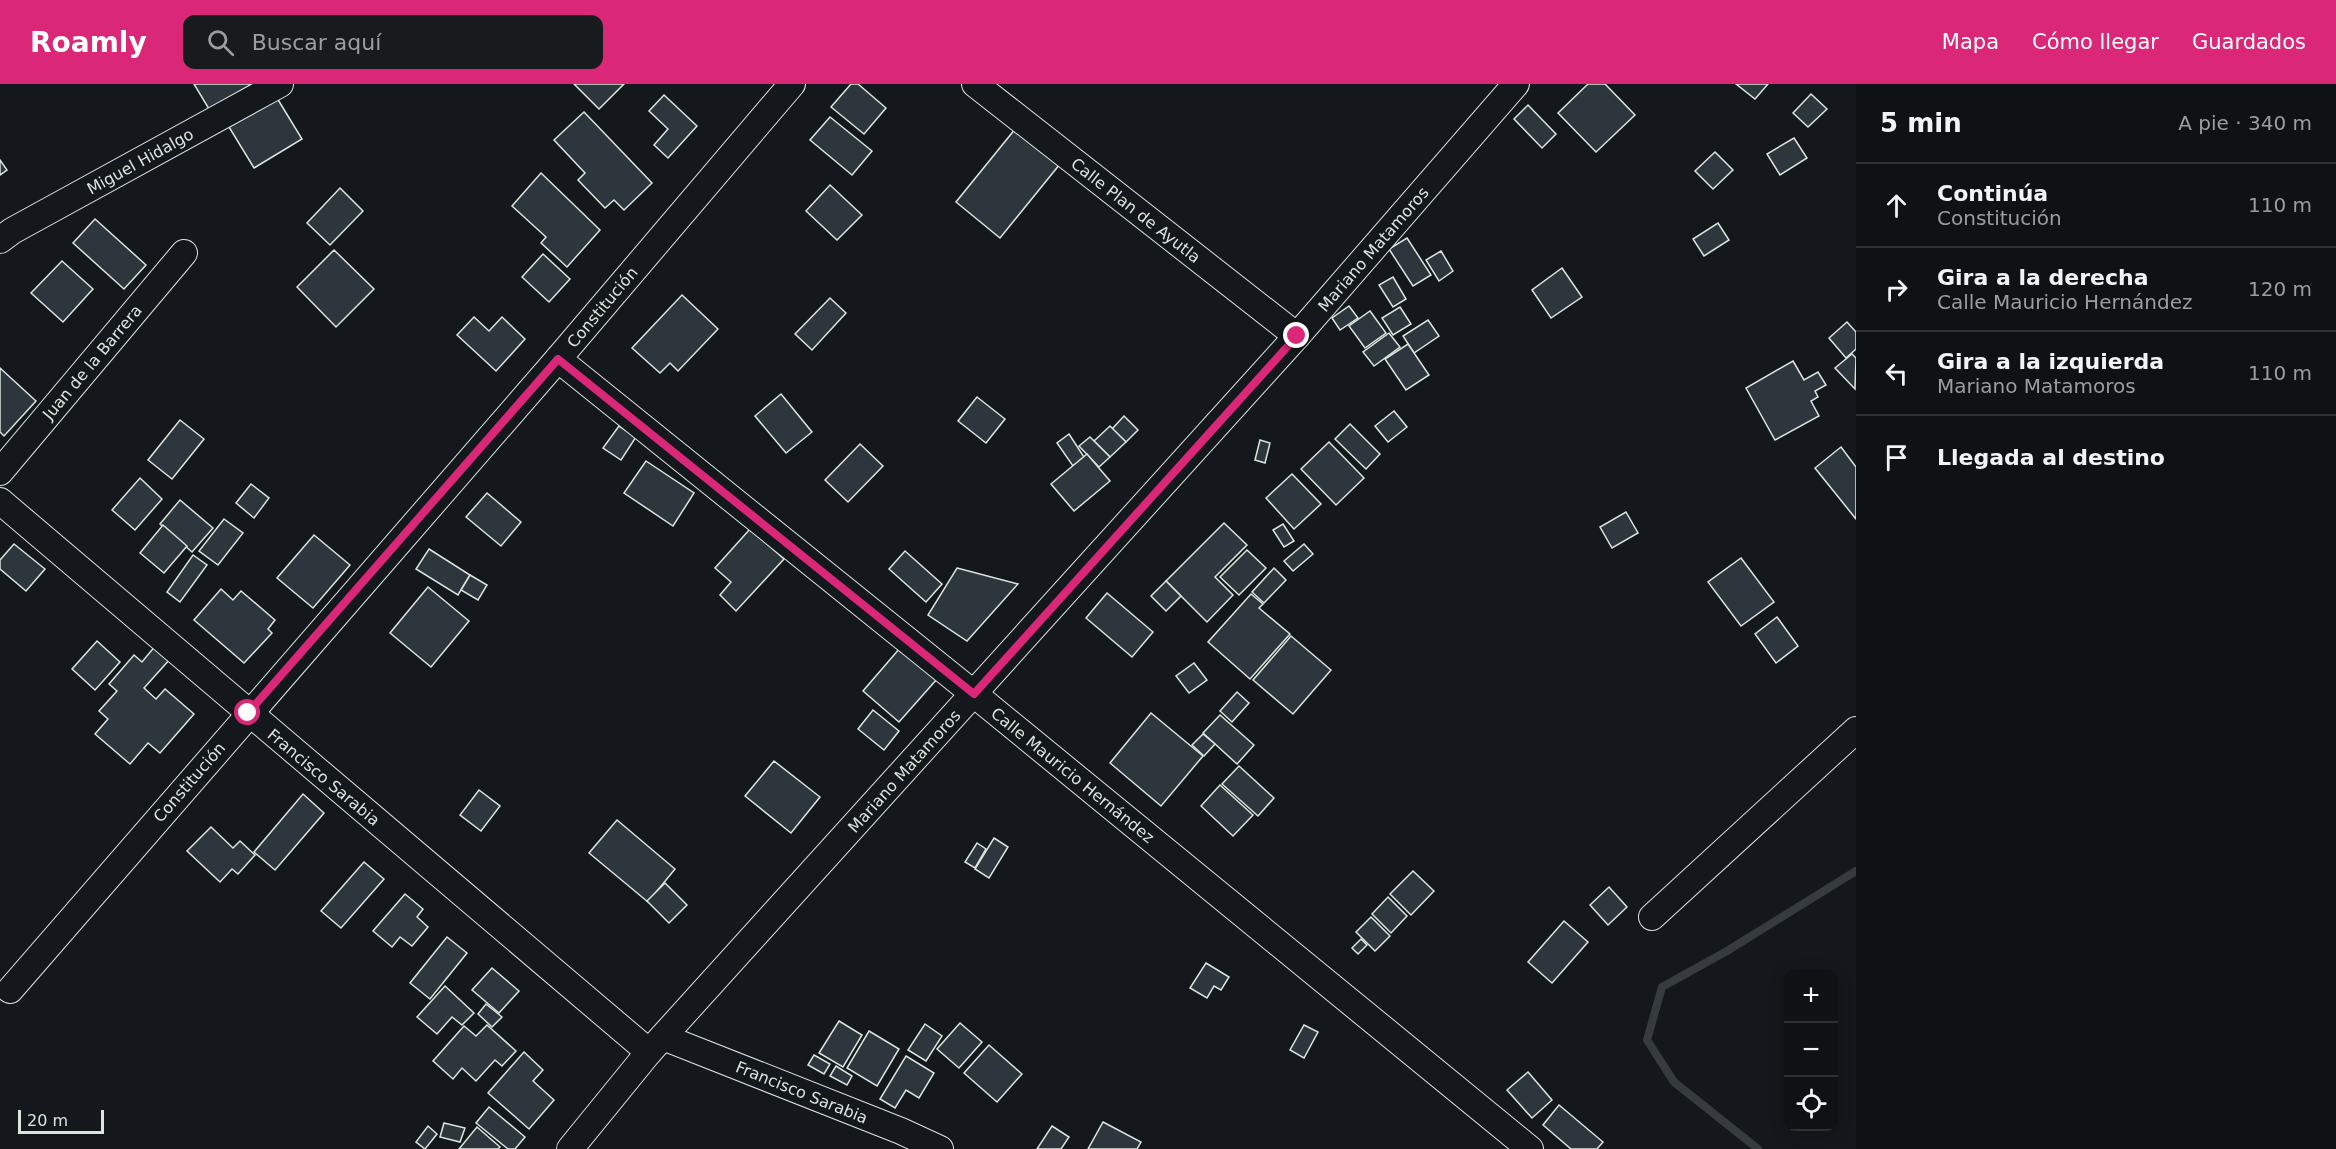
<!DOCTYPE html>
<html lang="es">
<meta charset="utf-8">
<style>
:root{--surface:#0f1215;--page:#181b1e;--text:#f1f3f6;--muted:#9b9ea0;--line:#2f3234;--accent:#db2777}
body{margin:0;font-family:"DejaVu Sans",sans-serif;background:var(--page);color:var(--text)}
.controls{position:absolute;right:18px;bottom:18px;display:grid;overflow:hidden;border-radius:12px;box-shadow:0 3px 15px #0003}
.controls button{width:54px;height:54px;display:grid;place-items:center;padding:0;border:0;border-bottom:2px solid var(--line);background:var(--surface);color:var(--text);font:30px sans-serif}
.scale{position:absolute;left:18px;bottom:15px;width:86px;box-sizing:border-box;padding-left:6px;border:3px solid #d8e6dc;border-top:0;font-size:16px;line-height:21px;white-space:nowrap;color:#d8e6dc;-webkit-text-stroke:4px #14181c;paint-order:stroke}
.stop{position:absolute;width:18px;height:18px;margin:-14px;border:4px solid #db2777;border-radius:50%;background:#fff}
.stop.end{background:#db2777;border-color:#fff;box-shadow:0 2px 6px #0008}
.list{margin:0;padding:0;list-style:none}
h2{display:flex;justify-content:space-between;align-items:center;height:78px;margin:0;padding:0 24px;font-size:26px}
h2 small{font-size:20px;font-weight:400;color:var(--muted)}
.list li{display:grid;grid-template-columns:39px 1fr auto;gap:18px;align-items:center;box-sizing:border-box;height:84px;padding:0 24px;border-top:2px solid var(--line)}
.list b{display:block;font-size:22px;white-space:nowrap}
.list p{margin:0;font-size:20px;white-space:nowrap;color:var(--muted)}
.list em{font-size:20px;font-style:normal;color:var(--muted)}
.icon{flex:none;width:33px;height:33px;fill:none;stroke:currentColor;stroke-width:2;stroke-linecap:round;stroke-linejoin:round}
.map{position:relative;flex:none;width:1856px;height:1065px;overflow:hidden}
header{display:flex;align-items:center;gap:36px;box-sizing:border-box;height:84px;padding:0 30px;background:var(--accent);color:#fff}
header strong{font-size:28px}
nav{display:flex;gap:33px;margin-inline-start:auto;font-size:21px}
.search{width:420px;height:54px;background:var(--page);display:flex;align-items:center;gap:15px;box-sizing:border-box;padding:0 21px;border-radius:12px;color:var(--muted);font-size:22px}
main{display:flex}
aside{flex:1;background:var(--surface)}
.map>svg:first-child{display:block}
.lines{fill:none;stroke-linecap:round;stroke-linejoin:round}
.stream{stroke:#363b3e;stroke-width:8}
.building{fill:#2c363c;stroke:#d8e6dc;stroke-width:1.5}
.street-casing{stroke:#d8e6dc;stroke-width:28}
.street{stroke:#14181c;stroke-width:26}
.route{stroke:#db2777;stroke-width:8}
.labels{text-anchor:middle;stroke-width:4.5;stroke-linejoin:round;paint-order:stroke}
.street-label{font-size:16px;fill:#d8e6dc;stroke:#14181c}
</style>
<header>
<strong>Roamly</strong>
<div class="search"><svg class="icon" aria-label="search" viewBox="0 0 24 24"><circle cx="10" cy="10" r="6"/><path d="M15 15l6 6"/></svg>Buscar aquí</div>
<nav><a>Mapa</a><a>Cómo llegar</a><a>Guardados</a></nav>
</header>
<main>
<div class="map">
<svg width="1856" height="1065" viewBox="0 0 1856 1065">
<rect width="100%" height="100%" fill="#14181c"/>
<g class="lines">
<polyline class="stream" points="1758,1065 1674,998 1647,956 1662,903 1727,867 1856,787"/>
</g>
<g class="building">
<polygon points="194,0 252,0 209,25"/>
<polygon points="574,0 624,0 599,25"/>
<polygon points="851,0 858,0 886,24 864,50 831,23"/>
<polygon points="1588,0 1605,0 1635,31 1596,68 1558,29"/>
<polygon points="1736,0 1768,0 1755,15"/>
<polygon points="1811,10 1827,25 1808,43 1793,29"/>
<polygon points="664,11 697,42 668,74 654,61 668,45 649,27"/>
<polygon points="277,14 302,55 254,84 229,43"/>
<polygon points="1528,21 1556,50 1542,64 1514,35"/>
<polygon points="584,28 652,99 624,126 614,116 605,124 578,96 585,89 554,56"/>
<polygon points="830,33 872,67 852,91 810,56"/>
<polygon points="1020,39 1064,75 1000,154 956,118"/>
<polygon points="1794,54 1807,74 1780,91 1767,70"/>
<polygon points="1715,68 1733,86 1713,105 1695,87"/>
<polygon points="0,76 7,86 0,91"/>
<polygon points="541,89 600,146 567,183 541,159 546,153 512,122"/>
<polygon points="830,101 862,131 837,156 806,127"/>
<polygon points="340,104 363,127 330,161 307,139"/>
<polygon points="95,135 146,181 124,205 73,159"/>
<polygon points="1718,139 1729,156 1704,172 1693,155"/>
<polygon points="1407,154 1431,191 1413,202 1389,165"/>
<polygon points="334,166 374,205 336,243 297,203"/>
<polygon points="1441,167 1453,187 1439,197 1426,176"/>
<polygon points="543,170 570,195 549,218 522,193"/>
<polygon points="62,177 93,205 63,238 31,209"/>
<polygon points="1562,184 1582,213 1551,234 1532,206"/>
<polygon points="1393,193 1406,215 1393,223 1379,201"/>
<polygon points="682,211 718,245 678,287 670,279 660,289 632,264"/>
<polygon points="830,214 846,229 812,266 795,250"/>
<polygon points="1349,222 1358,234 1340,246 1332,234"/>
<polygon points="1400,223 1411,240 1393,251 1382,234"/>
<polygon points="1370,227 1386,249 1365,264 1349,242"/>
<polygon points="474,233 489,247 502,233 525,255 496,287 457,251"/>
<polygon points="1428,236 1439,252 1414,269 1403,252"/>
<polygon points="1847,238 1856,248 1856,265 1846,274 1829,254"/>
<polygon points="1389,249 1400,263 1374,282 1363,268"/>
<polygon points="1408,260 1429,291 1406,306 1385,275"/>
<polygon points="1852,270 1856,274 1855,305 1835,284"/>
<polygon points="1793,277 1804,296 1818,288 1826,301 1815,307 1818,313 1811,317 1819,332 1775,356 1746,304"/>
<polygon points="0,284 36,317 4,352 0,348"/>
<polygon points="781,310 812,348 786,369 755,332"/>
<polygon points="977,313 1005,335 986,359 958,337"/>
<polygon points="1394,327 1407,343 1388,358 1375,342"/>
<polygon points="1124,332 1138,346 1126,358 1112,345"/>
<polygon points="180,336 204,355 172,395 148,376"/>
<polygon points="1350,340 1380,370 1366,385 1335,355"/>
<polygon points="619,342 636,353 621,376 603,364"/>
<polygon points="1110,342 1126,358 1110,373 1094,357"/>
<polygon points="1069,350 1084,373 1073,382 1057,359"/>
<polygon points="1090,353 1110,373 1099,383 1079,362"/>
<polygon points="1260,356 1270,359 1265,379 1255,376"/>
<polygon points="1329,358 1364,394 1336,421 1301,385"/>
<polygon points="860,360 883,382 848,418 825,396"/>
<polygon points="1841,363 1856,383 1856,435 1815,384"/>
<polygon points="1087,370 1110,397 1074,427 1051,400"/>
<polygon points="646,377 694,409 673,442 624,409"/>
<polygon points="1292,390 1321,420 1294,445 1266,414"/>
<polygon points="140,394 162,415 135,446 112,426"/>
<polygon points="251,400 269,414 254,434 236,419"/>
<polygon points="487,409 521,438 501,462 466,433"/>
<polygon points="180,416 213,444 192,468 160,440"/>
<polygon points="1626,428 1638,449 1612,464 1600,443"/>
<polygon points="224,435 243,449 218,481 199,467"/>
<polygon points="1224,439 1247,461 1215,493 1233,511 1207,538 1166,497"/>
<polygon points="1283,440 1294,457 1284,463 1273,446"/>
<polygon points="163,441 187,462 164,489 140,469"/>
<polygon points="750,445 784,475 736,527 720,511 731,498 715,484"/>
<polygon points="314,451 350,481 313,524 277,494"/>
<polygon points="14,460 45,485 26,507 0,485 0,476"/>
<polygon points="1304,460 1313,470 1293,487 1284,477"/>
<polygon points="429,465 470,491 458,511 416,485"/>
<polygon points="1247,466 1266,484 1239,511 1220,493"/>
<polygon points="905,467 942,500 926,518 889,485"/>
<polygon points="193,471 207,481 180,518 167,508"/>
<polygon points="1741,474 1774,518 1741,542 1708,498"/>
<polygon points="957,484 1018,500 967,557 928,531"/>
<polygon points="1274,484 1286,496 1264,519 1252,508"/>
<polygon points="470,491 487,501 478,516 461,506"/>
<polygon points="1166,497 1181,512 1166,527 1151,512"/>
<polygon points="428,503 469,537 431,583 390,549"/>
<polygon points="221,505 233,516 241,507 275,536 268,545 272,549 244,579 194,536"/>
<polygon points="1107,509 1153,548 1132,573 1086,534"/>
<polygon points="1251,510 1263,520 1259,524 1290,550 1250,595 1208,558"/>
<polygon points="1777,533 1798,562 1776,579 1755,550"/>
<polygon points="1291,552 1331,586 1293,630 1253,596"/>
<polygon points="97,557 120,578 95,606 72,585"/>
<polygon points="156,561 171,574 144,604 156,615 165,605 194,630 160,669 148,659 130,680 95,650 108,635 99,627 117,607 109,600 134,571 142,578"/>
<polygon points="900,564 937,595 899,638 863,607"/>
<polygon points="1194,579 1207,596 1189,609 1176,592"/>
<polygon points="1237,608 1249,619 1232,638 1220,627"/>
<polygon points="873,626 899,647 884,666 858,645"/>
<polygon points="1151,629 1203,672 1161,722 1110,679"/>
<polygon points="1220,631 1254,661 1237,680 1203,649"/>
<polygon points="1203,650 1215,660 1204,672 1192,661"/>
<polygon points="774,677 820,713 791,749 745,712"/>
<polygon points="1239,682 1274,714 1258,732 1222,700"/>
<polygon points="1220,701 1253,731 1233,752 1201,722"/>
<polygon points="479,706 500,722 481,747 460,731"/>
<polygon points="303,710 324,729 275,786 254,768"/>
<polygon points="617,736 675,785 648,818 589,769"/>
<polygon points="211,743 233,764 240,757 255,771 238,790 232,785 220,798 187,767"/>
<polygon points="994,754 1008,763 989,794 975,785"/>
<polygon points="977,759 986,765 975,784 965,778"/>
<polygon points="364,778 384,795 341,844 321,827"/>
<polygon points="1413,787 1434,807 1411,831 1390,810"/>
<polygon points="665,799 687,821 669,839 647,817"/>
<polygon points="1609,803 1627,823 1608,841 1590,821"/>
<polygon points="405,810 423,825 417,833 428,843 412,862 400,853 392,863 373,847"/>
<polygon points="1388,813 1407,832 1391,849 1372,830"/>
<polygon points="1371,833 1390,852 1375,867 1356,848"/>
<polygon points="1564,837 1588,858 1552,899 1528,878"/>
<polygon points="447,853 467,869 430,915 410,899"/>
<polygon points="1361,855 1367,861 1358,870 1352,864"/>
<polygon points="1206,879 1229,893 1221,906 1214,902 1207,914 1190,904"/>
<polygon points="492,884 519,907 499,929 472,906"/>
<polygon points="445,902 474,929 462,941 452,933 437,950 417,933"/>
<polygon points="486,920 502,933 492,943 478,930"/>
<polygon points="839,937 862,951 843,983 819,969"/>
<polygon points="960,939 982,958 959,984 937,965"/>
<polygon points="925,940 942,952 926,977 908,966"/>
<polygon points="487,941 516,967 502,982 495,976 476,997 462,984 453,995 433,977 464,942 476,952"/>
<polygon points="1304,941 1318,948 1304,974 1290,966"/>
<polygon points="869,947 899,965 877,1002 847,984"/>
<polygon points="989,961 1022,990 997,1018 964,989"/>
<polygon points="524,968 543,986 533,997 554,1016 529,1045 488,1009"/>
<polygon points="814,971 830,980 824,990 808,981"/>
<polygon points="906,972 934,989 919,1014 906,1006 895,1024 880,1015"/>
<polygon points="836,982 852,992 847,1001 830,992"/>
<polygon points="1528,988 1552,1016 1532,1034 1507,1006"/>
<polygon points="1559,1021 1603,1058 1597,1065 1571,1065 1543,1041"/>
<polygon points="489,1023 525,1053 515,1065 508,1065 476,1039"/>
<polygon points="1103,1038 1141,1058 1137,1065 1088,1065"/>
<polygon points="444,1039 465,1044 460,1058 440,1053"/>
<polygon points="428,1042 437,1050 425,1065 416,1058"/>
<polygon points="1052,1042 1069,1053 1061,1065 1037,1065"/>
<polygon points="477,1043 500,1063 498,1065 459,1065"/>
</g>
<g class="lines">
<defs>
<g id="street">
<polyline points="975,0 1297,252"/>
<polyline points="0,156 12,147 280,0"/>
<polyline points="558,275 974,610 1530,1065"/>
<polyline points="0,388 184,169"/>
<polyline points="0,417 649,968"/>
<polyline points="1652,833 1856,646"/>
<polyline points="10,906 558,275 792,0"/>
<polyline points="663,953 901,1047 940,1065"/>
<polyline points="570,1065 649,968 1297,252 1516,0"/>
</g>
</defs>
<use href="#street" class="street-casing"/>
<use href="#street" class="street"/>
</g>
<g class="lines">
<polyline class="route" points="248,629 558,275 974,610 1297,252"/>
</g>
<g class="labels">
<g class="street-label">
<text transform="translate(140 77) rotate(-29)" y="6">Miguel Hidalgo</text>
<text transform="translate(1136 126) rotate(38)" y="6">Calle Plan de Ayutla</text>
<text transform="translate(1373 165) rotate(-49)" y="6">Mariano Matamoros</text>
<text transform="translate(602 223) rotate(-50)" y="6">Constitución</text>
<text transform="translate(92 278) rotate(-50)" y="6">Juan de la Barrera</text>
<text transform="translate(904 687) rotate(-48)" y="6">Mariano Matamoros</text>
<text transform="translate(1073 691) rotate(39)" y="6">Calle Mauricio Hernández</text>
<text transform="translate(324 693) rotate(40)" y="6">Francisco Sarabia</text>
<text transform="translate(189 698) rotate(-49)" y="6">Constitución</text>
<text transform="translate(802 1008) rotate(22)" y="6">Francisco Sarabia</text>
</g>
</g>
</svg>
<div class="controls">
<button>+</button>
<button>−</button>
<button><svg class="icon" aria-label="locate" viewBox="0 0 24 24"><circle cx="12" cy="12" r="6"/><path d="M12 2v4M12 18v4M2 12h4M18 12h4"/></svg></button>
</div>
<div class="scale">20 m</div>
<div class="stop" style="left:248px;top:629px"></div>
<div class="stop end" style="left:1297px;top:252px"></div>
</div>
<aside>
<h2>5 min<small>A pie · 340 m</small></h2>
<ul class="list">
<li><svg class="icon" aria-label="ahead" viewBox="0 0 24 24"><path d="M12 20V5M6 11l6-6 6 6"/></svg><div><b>Continúa</b><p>Constitución</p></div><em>110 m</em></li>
<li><svg class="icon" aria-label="right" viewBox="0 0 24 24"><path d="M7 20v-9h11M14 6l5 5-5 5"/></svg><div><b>Gira a la derecha</b><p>Calle Mauricio Hernández</p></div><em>120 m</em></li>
<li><svg class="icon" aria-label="left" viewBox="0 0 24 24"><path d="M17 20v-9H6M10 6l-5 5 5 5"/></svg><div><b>Gira a la izquierda</b><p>Mariano Matamoros</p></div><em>110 m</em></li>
<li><svg class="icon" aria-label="arrive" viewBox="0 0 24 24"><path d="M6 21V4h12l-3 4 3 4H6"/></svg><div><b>Llegada al destino</b></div></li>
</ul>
</aside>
</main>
